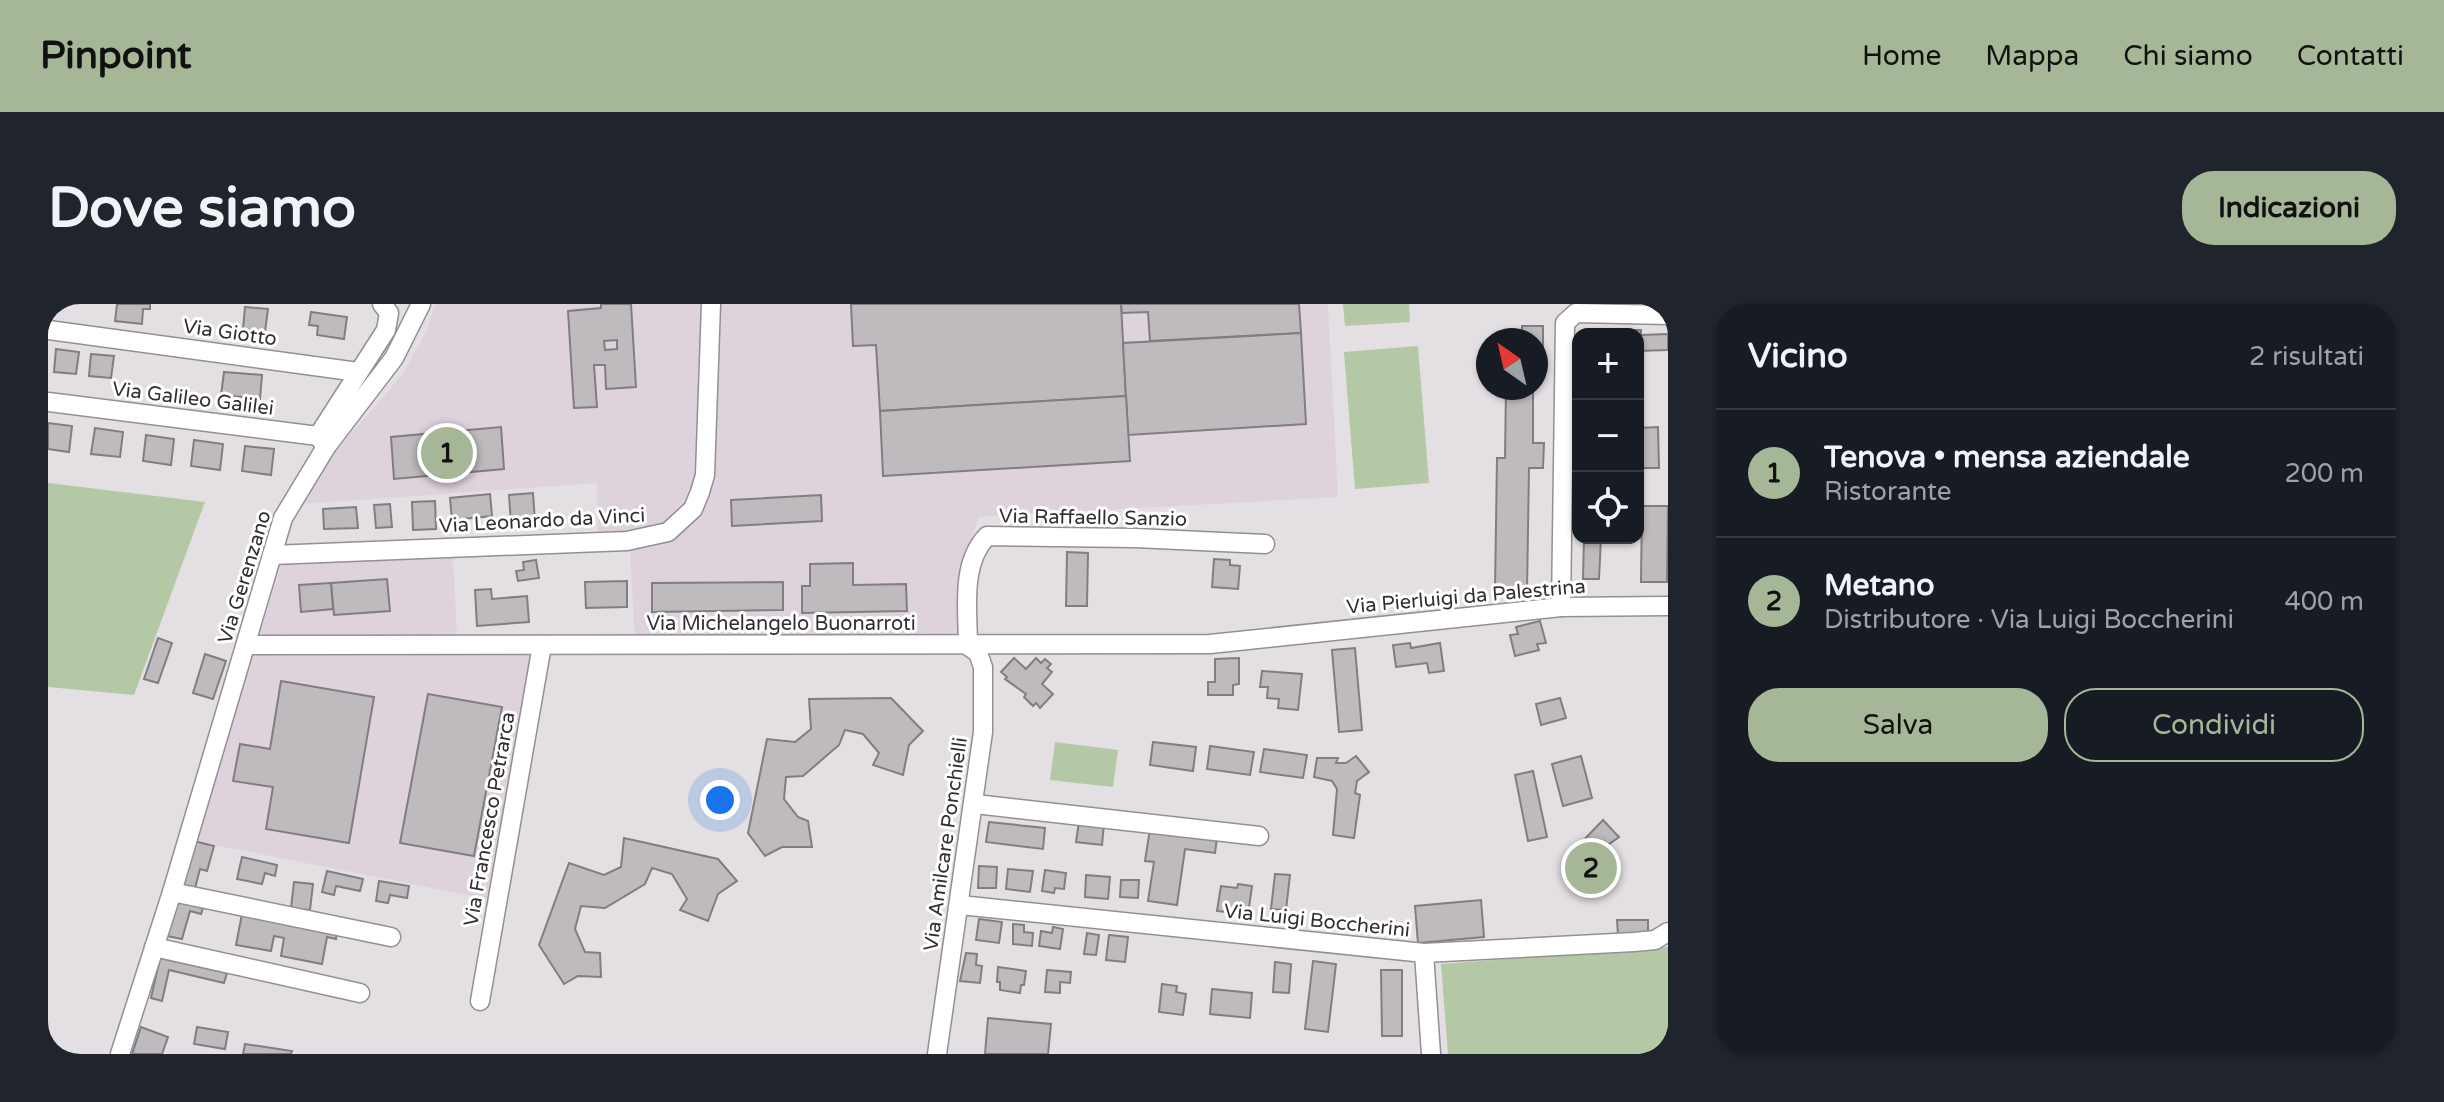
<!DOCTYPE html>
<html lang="it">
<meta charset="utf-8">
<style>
:root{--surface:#171b24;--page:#20242c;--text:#f1f3f6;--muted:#9ea1a6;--line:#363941;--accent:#a6b798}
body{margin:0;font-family:"Varela Round",sans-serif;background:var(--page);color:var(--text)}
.controls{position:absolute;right:24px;top:24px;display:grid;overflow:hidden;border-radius:16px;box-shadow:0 2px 6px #0004}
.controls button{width:72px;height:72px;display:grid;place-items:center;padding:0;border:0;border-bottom:2px solid var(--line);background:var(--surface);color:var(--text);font:40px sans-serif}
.compass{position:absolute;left:1428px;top:24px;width:72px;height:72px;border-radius:50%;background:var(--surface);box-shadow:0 2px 6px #0004;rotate:326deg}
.you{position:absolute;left:672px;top:496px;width:28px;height:28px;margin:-20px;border:6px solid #fff;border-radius:50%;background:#1a73e8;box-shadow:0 0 0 12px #1a73e833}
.badge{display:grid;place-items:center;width:52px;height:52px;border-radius:50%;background:var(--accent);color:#111;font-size:26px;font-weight:700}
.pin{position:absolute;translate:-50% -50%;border:4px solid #fff;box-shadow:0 2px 8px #0006}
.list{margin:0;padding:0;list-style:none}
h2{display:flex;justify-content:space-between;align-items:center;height:104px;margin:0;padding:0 32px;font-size:34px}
h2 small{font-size:26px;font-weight:400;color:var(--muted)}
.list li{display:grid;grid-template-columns:52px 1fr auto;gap:24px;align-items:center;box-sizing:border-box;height:128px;padding:0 32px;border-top:2px solid var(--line)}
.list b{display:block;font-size:30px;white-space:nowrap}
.list p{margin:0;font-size:26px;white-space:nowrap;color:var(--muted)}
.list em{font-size:26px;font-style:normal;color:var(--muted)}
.actions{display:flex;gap:16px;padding:24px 32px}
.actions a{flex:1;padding:18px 0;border:2px solid var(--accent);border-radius:32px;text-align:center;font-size:28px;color:var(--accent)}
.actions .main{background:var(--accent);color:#111}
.icon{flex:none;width:44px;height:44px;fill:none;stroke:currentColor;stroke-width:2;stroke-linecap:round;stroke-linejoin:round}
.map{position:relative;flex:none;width:1620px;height:750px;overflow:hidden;border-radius:32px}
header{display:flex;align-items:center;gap:48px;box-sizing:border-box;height:112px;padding:0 40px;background:var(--accent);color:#111}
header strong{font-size:38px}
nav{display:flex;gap:44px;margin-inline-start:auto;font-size:28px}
.intro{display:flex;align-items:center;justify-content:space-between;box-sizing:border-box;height:192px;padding:0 48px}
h1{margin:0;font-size:56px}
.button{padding:20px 36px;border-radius:32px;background:var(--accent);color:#111;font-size:28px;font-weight:700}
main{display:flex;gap:48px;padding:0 48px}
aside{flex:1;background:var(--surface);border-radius:32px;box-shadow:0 2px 6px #0004}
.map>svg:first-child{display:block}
.built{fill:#ded2dc}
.green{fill:#b5c8a6}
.building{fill:#bfbabe;stroke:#817d80;stroke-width:2;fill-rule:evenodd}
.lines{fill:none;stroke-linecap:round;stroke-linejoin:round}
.minor-casing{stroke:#938f93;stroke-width:21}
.minor{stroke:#fff;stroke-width:18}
.labels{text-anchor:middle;stroke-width:6;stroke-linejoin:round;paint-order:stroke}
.street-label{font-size:20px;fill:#312f31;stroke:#fff}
</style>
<header>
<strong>Pinpoint</strong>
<nav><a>Home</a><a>Mappa</a><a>Chi siamo</a><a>Contatti</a></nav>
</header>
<div class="intro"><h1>Dove siamo</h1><a class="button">Indicazioni</a></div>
<main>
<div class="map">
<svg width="1620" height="750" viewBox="0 0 1620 750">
<rect width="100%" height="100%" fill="#e4dfe3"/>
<g class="built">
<polygon points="387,0 1280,0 1290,193 931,213 912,269 914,336 587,332 581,234 550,234 549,179 254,200 274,163 354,71 379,26"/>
<polygon points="405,254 409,332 489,332 445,596 146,537 234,259"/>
</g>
<g class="green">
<polygon points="1295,0 1361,0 1362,18 1297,22"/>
<polygon points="1370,42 1381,179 1307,185 1296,48"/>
<polygon points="0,179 157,198 86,391 0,383"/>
<polygon points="1007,438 1070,446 1065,483 1002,476"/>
<polygon points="1620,643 1620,750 1400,750 1393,660"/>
</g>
<g class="building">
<polygon points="69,0 102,0 102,5 95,5 94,20 67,17"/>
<path d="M 553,0 L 583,0 L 588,83 L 558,85 L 557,61 L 546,61 L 549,103 L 526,104 L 520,7 L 553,4 ZM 569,36 L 569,45 L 557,46 L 556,37 Z"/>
<polygon points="803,0 1073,0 1078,92 832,107 828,41 805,42"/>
<polygon points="1073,0 1251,0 1253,29 1102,37 1100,8 1074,9"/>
<polygon points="197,3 220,5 217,28 195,25"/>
<polygon points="263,8 299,13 296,35 269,31 270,22 261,21"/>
<polygon points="1474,22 1495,22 1495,46 1488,46 1488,36 1474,36"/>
<polygon points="1593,26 1593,31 1620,30 1620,46 1590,47 1590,30 1548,30 1548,27"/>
<polygon points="1253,29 1258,120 1080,131 1075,39"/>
<polygon points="8,45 31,48 28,70 6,68"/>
<polygon points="43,50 66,52 63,74 41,72"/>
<polygon points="176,68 214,71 212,95 173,91"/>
<polygon points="1458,84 1485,84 1485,139 1496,139 1495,164 1481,164 1479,287 1447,286 1449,154 1457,154"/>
<polygon points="1078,92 1082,157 835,172 832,107"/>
<polygon points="0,119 24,122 21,148 0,145"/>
<polygon points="453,123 456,165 346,175 343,133"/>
<polygon points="1610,123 1611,164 1590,164 1590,124"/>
<polygon points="47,124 75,128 72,153 43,150"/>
<polygon points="98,131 126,135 123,161 95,157"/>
<polygon points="146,136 175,140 172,166 143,162"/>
<polygon points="197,142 226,145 223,171 194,167"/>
<polygon points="485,189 487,218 463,220 461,191"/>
<polygon points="442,190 444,212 404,216 402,194"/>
<polygon points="773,191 774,217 684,222 683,196"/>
<polygon points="387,197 388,225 365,226 364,198"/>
<polygon points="342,200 344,223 328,224 326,201"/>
<polygon points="1594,202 1620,202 1619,278 1593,278"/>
<polygon points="308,203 310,224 276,225 275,205"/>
<polygon points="1536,234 1553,234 1551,275 1535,275"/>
<polygon points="1019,248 1040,249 1039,302 1018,302"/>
<polygon points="1166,255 1182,256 1182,261 1192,262 1190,285 1164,283"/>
<polygon points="488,256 491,274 470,277 468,267 476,266 475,258"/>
<polygon points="805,259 805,281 858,280 859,307 754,309 754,282 762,282 762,260"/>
<polygon points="339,275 342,307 286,311 283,279"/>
<polygon points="579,277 579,303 538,304 537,278"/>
<polygon points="735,278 735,306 604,308 604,279"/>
<polygon points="283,279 285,305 253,308 251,281"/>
<polygon points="443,285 444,295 479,292 481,318 429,322 427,286"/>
<polygon points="1492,317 1498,339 1489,340 1491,346 1467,352 1462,331 1470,330 1468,323"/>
<polygon points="110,334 124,339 110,379 96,375"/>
<polygon points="1362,339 1363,344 1392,339 1396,367 1381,369 1379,359 1348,363 1345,341"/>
<polygon points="1307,344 1314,426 1291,428 1284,346"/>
<polygon points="157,350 178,357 165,395 145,389"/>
<polygon points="966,354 978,365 988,354 993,359 997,355 1003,360 999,364 1004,368 994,380 1005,390 992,404 988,399 985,402 976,393 978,390 957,375 959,373 953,368"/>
<polygon points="1191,354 1191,380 1185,381 1185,391 1160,391 1160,378 1167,378 1167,355"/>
<polygon points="1214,367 1254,370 1250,406 1230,404 1231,395 1219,394 1220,383 1212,383"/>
<polygon points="233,377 326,393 301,539 218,525 225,483 185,477 192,440 222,445"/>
<polygon points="380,390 454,403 426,552 352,539"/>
<polygon points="843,394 875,427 861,441 855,471 825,461 831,449 815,430 797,426 791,441 755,472 738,473 736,495 750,513 760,517 764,543 734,543 717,552 700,529 719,435 747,438 763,425 761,395"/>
<polygon points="1512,394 1518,414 1493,421 1488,400"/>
<polygon points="1105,438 1148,443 1145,467 1102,461"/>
<polygon points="1162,442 1206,448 1202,471 1159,465"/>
<polygon points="1216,445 1259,451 1255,474 1212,468"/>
<polygon points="1308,452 1321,468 1309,477 1307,489 1312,491 1306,534 1285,531 1289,485 1284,477 1266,473 1269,454 1290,454 1288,459 1298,459"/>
<polygon points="1533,452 1544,494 1515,502 1504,460"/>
<polygon points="1485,467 1499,533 1480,537 1467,471"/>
<polygon points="1555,516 1571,533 1546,551 1535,583 1516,575 1528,544"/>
<polygon points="1031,517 1056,520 1054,541 1028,538"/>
<polygon points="941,518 997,524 995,545 938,538"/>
<polygon points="1102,525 1169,534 1167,549 1137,545 1129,601 1100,597 1106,558 1097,557"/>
<polygon points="576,534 670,555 689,577 670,590 660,617 632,606 639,595 624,570 604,564 597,580 557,604 533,602 527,625 537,648 552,649 553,673 530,672 516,680 491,641 521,559 556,571 573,563"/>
<polygon points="146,537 166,542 159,567 152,565 146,588 133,585"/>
<polygon points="194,553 229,561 227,572 217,569 214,580 189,575"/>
<polygon points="931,562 949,563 948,584 930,584"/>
<polygon points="960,565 985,567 982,588 958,585"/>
<polygon points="997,566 1018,569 1016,585 1007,584 1006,589 994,587"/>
<polygon points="279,567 315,575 312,587 288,582 286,591 274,588"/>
<polygon points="1227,570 1242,571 1238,606 1223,605"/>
<polygon points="1038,571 1062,573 1060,595 1037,593"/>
<polygon points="1073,576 1091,576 1090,594 1072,593"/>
<polygon points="331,577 361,582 359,594 342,591 340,599 328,597"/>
<polygon points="246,578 265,580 262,606 243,604"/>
<polygon points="1190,580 1204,582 1200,611 1169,607 1173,582 1189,584"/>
<polygon points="1433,596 1436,633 1370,639 1367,602"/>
<polygon points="129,597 155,604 153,610 142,607 134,635 119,632"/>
<polygon points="194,610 289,627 288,635 279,633 274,660 233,652 236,634 226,632 223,647 188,641"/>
<polygon points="931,615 954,618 951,639 928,636"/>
<polygon points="1569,616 1600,616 1600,631 1570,631"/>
<polygon points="965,620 976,621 976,628 985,629 984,642 965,640"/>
<polygon points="1005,623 1015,625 1012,645 991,642 993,627 1004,629"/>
<polygon points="1039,629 1051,631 1048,651 1036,650"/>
<polygon points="1061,631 1080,633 1077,658 1058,656"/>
<polygon points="918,649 929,650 928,661 934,662 932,679 912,677"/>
<polygon points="112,654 179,669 176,679 121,666 114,697 103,694"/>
<polygon points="1265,657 1288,660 1280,728 1257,725"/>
<polygon points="1227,658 1243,660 1241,689 1225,688"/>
<polygon points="950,663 978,667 976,681 973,681 972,689 952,686 952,678 949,678"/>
<polygon points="999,666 1023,668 1022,679 1012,678 1012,689 997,688"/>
<polygon points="1333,666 1354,666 1354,732 1334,732"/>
<polygon points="1114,680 1129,682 1128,688 1138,690 1135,711 1111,708"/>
<polygon points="1164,685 1204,689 1202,714 1162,710"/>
<polygon points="940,714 1003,720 1000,750 937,750"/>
<polygon points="93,723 120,733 114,750 84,750"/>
<polygon points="149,723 180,728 177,745 146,740"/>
<polygon points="197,740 244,747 243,750 195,750"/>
</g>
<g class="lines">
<defs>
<g id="minor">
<polyline points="0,26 310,68"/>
<polyline points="0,98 270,132 278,143"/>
<polyline points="270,132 338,26 341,9 334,0"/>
<polyline points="224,251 579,237 620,228 645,205 652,188 657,171 663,0"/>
<polyline points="1513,303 1517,19 1528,9 1620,11"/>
<polyline points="198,341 1162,340 1513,303 1620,302"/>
<polyline points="927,500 1211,532"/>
<polyline points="124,588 343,633"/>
<polyline points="912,601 1376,649 1586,638 1607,636 1620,628"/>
<polyline points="106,643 312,689"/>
<polyline points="1376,649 1383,750"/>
<polyline points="432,697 494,341"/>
<polyline points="72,750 124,588 235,214 278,143 346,54 373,0"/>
<path d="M 889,750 L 935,428 L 935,363 L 930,349 L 920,342 C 920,307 912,260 939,232 L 1087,234 L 1217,240"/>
</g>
</defs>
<use href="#minor" class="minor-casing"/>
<use href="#minor" class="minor"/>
</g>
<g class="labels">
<g class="street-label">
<text transform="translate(182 28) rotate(8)" y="7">Via Giotto</text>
<text transform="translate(145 94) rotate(7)" y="7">Via Galileo Galilei</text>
<text transform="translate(1045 213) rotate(1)" y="7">Via Raffaello Sanzio</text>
<text transform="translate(494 216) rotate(-3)" y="7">Via Leonardo da Vinci</text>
<text transform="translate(196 273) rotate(-73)" y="7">Via Gerenzano</text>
<text transform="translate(1418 292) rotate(-5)" y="7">Via Pierluigi da Palestrina</text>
<text x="733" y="326">Via Michelangelo Buonarroti</text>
<text transform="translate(441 515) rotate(-80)" y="7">Via Francesco Petrarca</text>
<text transform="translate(897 540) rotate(-82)" y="7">Via Amilcare Ponchielli</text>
<text transform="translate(1269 616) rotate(6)" y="7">Via Luigi Boccherini</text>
</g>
</g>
</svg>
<div class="controls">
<button>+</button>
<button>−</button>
<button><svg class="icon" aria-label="locate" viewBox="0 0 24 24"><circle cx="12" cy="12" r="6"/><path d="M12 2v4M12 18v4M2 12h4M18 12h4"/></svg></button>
</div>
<svg class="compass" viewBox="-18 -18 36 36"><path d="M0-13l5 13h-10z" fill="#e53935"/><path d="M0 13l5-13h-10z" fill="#9ea1a6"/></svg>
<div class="you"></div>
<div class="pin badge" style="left:399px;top:149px">1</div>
<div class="pin badge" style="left:1543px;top:564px">2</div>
</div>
<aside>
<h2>Vicino<small>2 risultati</small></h2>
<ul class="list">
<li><span class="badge">1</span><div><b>Tenova • mensa aziendale</b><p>Ristorante</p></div><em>200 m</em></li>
<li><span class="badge">2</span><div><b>Metano</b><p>Distributore · Via Luigi Boccherini</p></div><em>400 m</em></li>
</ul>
<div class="actions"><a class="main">Salva</a><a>Condividi</a></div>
</aside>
</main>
